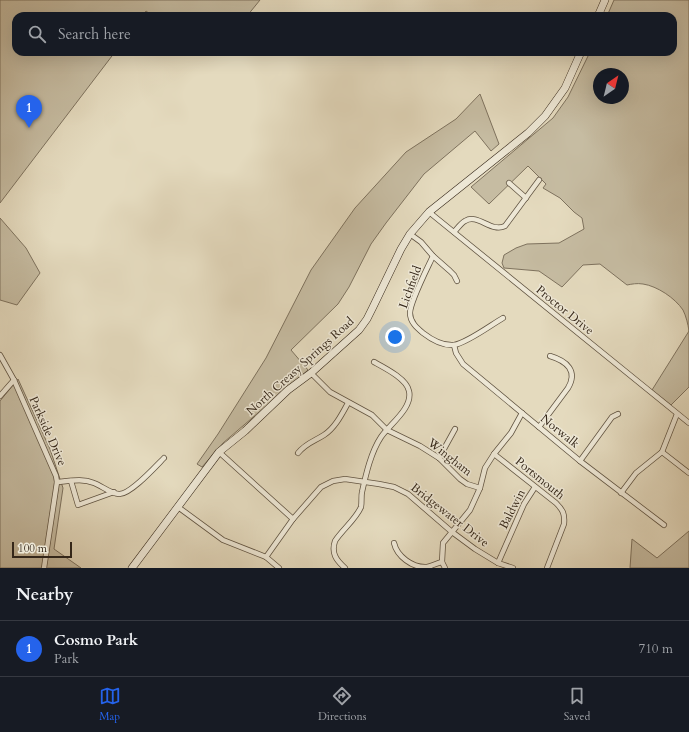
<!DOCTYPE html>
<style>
:root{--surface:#171b24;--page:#20242c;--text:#f1f3f6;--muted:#9ea1a6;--line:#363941;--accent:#2563eb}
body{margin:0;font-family:Cardo,serif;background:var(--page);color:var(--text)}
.compass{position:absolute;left:593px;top:68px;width:36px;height:36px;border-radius:50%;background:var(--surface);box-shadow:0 4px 16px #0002;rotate:35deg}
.scale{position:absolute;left:12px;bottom:10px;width:60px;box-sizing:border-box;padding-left:4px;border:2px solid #352719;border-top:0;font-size:11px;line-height:14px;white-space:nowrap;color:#352719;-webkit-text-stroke:3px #ede7d5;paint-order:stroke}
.you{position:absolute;left:395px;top:337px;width:14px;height:14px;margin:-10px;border:3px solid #fff;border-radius:50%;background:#1a73e8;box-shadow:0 0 0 6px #1a73e833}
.badge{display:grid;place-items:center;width:26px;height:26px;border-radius:50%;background:var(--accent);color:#fff;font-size:13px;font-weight:700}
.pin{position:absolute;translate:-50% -33px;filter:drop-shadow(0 1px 2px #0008)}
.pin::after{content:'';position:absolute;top:21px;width:14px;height:12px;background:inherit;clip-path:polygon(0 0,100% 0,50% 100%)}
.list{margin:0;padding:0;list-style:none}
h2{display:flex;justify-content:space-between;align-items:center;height:52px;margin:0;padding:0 16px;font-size:17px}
h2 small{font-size:13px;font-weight:400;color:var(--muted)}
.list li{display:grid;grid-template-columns:26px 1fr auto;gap:12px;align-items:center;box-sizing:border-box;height:56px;padding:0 16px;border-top:1px solid var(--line)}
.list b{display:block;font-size:15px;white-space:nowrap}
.list p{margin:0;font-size:13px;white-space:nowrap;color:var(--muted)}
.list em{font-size:13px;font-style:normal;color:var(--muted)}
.icon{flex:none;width:22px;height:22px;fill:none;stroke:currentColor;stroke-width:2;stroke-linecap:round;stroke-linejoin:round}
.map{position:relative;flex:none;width:689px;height:568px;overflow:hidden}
.search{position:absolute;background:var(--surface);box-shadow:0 4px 16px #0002;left:12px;right:12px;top:12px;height:44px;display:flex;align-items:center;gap:10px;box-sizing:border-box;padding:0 14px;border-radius:12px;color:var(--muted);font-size:15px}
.sheet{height:108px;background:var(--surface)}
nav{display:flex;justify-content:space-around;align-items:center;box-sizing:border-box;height:56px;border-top:1px solid var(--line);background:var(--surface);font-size:11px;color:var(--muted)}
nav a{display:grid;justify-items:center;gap:2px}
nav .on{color:var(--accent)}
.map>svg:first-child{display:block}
.green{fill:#c6bca2;stroke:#7e725e;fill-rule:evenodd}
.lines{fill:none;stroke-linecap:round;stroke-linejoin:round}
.street-casing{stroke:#615442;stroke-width:6}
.secondary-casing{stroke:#352719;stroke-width:8}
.street{stroke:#ede7d5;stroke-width:4.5}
.secondary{stroke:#ede7d5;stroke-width:7}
.labels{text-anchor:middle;stroke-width:3;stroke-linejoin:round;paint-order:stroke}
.street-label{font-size:12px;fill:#352719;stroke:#ede7d5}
</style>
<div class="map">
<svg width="689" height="568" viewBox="0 0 689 568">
<rect width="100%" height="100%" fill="#e4dabe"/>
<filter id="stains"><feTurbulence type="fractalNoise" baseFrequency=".005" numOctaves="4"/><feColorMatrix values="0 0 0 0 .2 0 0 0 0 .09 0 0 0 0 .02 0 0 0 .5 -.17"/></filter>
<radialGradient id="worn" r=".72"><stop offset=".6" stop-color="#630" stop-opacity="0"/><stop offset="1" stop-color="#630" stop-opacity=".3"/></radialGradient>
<g class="green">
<polygon points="0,0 260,0 247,16 153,16 146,11 142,16 16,16 16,52 115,52 0,203"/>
<path d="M 614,0 L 689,0 L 689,387 L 671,405 L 652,390 L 689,331 C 688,324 686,316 683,310 C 675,298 657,286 643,284 C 637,283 632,284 627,285 L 600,264 L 583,265 L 562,287 L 539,271 L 504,268 L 502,263 L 504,255 L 516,248 L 527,244 L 559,243 L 584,229 L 582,218 L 574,212 L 560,198 L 543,188 L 546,184 L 528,166 L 489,204 L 471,187 L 553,118 L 568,97 L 590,52 L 673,52 L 673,16 L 607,16 ZM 599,74 L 623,74 L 623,98 L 599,98 Z"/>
<polygon points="480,94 499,144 491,151 475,131 424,174 386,223 371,244 349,287 338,304 291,350 308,370 223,443 202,467 197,464 218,434 266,358 311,270 355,208 406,152 456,119"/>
<polygon points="0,218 26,248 40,273 17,305 0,300"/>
<polygon points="18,379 50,449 63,488 54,549 81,568 0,568 0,401"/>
<polygon points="689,531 689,568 630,568 632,539 657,558"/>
</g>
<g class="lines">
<defs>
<g id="street">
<polyline points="509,183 526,198"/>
<polyline points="429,212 689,423"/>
<path d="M 454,232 C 457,229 461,223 465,221 C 478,213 491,233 505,226 L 539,180"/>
<polyline points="410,234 421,242 433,256 450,271 454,275 457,281"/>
<path d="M 433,256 C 427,269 410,302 410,313 C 410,322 417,328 423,333 C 432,340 442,346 454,345 C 467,343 491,325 503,318"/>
<polyline points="454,345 456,353 463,364 580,461 664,525"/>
<polyline points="0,355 14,380 56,476 57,482 44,568"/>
<polyline points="311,373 330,392 372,415 387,430 420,446 439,458 460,479 467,484 480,488"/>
<polyline points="0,396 14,380"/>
<path d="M 539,427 L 568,388 C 578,371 567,361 550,356"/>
<polyline points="219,452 293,519"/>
<polyline points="662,452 689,473"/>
<path d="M 298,453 C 306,443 313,442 324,435 C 335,428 342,414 348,403"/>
<path d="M 494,454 L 556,503 C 563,510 565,514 564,524 L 547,568"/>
<polyline points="439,458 455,429"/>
<polyline points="580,461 612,417 618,414"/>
<polyline points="71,481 78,505 114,492"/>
<path d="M 57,482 C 70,481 82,478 94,483 C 102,486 111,494 119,494 C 130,495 156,466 164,458"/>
<polyline points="621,493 636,473 662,452 677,414"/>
<polyline points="178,507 223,540 266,557 279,568"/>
<path d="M 394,543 C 397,556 412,568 427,567 C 432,566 437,563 442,562"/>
<polyline points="266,557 293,519 321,487 333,481 345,479 379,484 394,487 408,494 452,532 475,549 498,563 513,568"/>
<polyline points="498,563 524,504 535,487"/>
<path d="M 345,568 C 336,560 331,553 335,541 C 342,530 356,519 361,507 C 362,502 361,496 362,492 C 366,474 371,452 381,437 C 390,424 413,408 409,391 C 407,379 385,368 374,362"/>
<polyline points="445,568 442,562 443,543 470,510 480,488 485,468 494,454 511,433 522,413"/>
</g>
<g id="secondary">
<polyline points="598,16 605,0"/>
<polyline points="132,568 219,452 245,431 288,390 311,373 359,330 367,319 373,307 401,249 410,234 429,212 528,133 545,116 565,88 581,52"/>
</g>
</defs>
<use href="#street" class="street-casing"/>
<use href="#secondary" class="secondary-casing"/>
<use href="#street" class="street"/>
<use href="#secondary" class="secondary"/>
</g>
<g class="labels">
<g class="street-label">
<text transform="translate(410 287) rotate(-70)" y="4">Lichfield</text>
<text transform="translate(565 310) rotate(39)" y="4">Proctor Drive</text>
<text transform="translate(300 366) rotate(-42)" y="4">North Creasy Springs Road</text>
<text transform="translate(48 431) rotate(66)" y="4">Parkside Drive</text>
<text transform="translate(560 431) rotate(39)" y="4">Norwalk</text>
<text transform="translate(450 457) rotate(38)" y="4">Wingham</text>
<text transform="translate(540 478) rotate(39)" y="4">Portsmouth</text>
<text transform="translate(512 509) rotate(-63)" y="4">Baldwin</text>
<text transform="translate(450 515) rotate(38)" y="4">Bridgewater Drive</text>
</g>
</g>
<rect width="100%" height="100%" filter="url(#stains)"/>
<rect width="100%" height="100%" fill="url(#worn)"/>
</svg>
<svg class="compass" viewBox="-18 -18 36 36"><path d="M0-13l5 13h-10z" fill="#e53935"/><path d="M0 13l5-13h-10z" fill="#9ea1a6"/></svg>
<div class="scale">100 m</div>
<div class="you"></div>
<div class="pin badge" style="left:29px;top:128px">1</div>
<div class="search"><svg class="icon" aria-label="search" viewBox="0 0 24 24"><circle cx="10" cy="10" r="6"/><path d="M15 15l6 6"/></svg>Search here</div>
</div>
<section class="sheet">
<h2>Nearby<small></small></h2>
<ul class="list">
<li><span class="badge">1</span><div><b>Cosmo Park</b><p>Park</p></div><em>710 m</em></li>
</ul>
</section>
<nav>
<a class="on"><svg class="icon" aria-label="map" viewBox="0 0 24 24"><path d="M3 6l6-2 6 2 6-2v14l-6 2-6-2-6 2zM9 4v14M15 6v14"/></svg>Map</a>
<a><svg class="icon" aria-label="directions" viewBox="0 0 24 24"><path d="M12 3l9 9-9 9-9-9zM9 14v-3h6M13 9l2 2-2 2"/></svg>Directions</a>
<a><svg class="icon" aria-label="saved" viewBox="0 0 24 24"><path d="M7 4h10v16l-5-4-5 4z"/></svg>Saved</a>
</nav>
